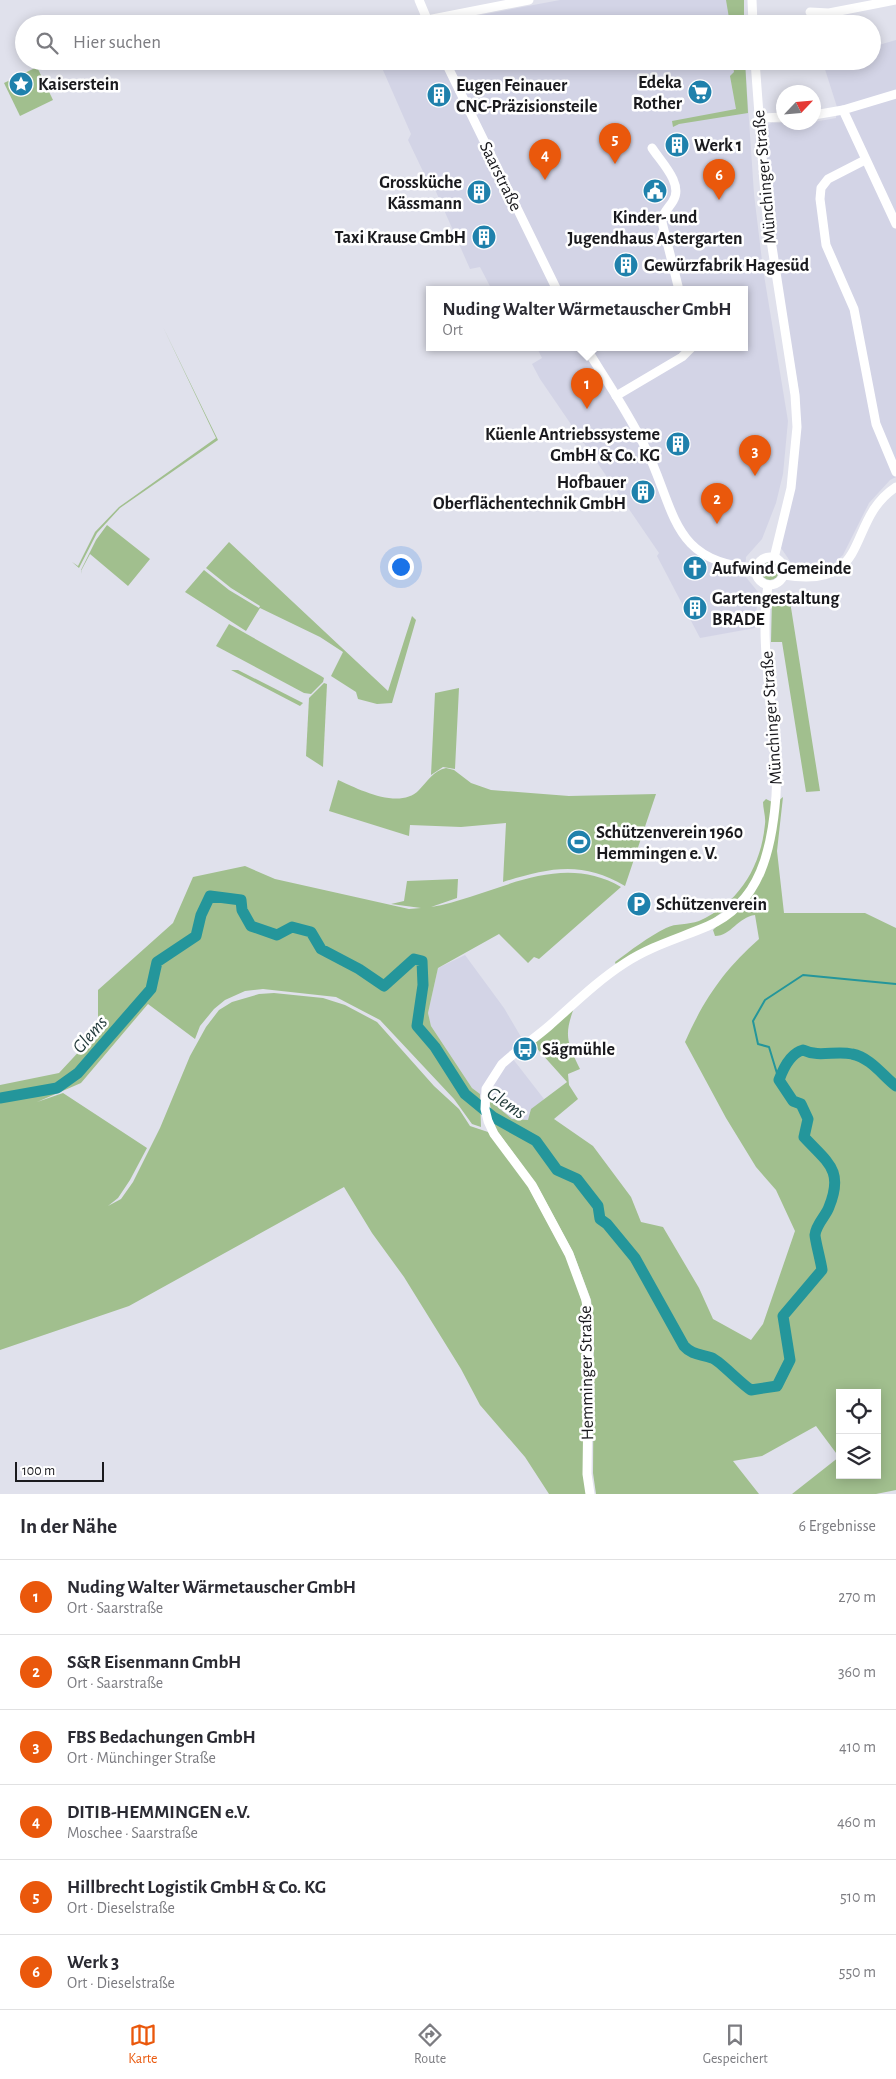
<!DOCTYPE html>
<html lang="de">
<meta charset="utf-8">
<style>
:root{--surface:#fff;--page:#f7f7f7;--text:#2b2b33;--muted:#7c7c81;--line:#e1e1e2;--accent:#ea580c}
body{margin:0;font-family:"Alegreya Sans",sans-serif;background:var(--page);color:var(--text)}
.controls{position:absolute;right:15px;bottom:15px;display:grid;overflow:hidden;border-radius:0px;box-shadow:0 2px 12px #0003}
.controls button{width:45px;height:45px;display:grid;place-items:center;padding:0;border:0;border-bottom:1px solid var(--line);background:var(--surface);color:var(--text);font:25px sans-serif}
.compass{position:absolute;left:776px;top:85px;width:45px;height:45px;border-radius:50%;background:var(--surface);box-shadow:0 2px 12px #0003;rotate:64deg}
.scale{position:absolute;left:15px;bottom:12px;width:89px;box-sizing:border-box;padding-left:5px;border:2px solid #1a1a1e;border-top:0;font-size:14px;line-height:18px;white-space:nowrap;color:#1a1a1e;-webkit-text-stroke:4px #fff;paint-order:stroke}
.you{position:absolute;left:400px;top:566px;width:18px;height:18px;margin:-12px;border:4px solid #fff;border-radius:50%;background:#1a73e8;box-shadow:0 0 0 8px #1a73e833}
.badge{display:grid;place-items:center;width:32px;height:32px;border-radius:50%;background:var(--accent);color:#fff;font-size:16px;font-weight:700}
.pin{position:absolute;translate:-50% -41px;filter:drop-shadow(0 1px 2px #0008)}
.pin::after{content:'';position:absolute;top:26px;width:18px;height:15px;background:inherit;clip-path:polygon(0 0,100% 0,50% 100%)}
.popup{position:absolute;left:426px;top:286px;width:322px;height:65px;box-sizing:border-box;display:grid;place-content:center;border-radius:0px;background:var(--surface);filter:drop-shadow(0 1px 4px #0005);font-size:16px;white-space:nowrap;color:var(--muted)}
.popup b{font-size:19px;color:var(--text)}
.popup::after{content:'';position:absolute;left:50%;top:100%;margin-left:-10px;border:10px solid transparent;border-top-color:var(--surface)}
.list{margin:0;padding:0;list-style:none}
h2{display:flex;justify-content:space-between;align-items:center;height:65px;margin:0;padding:0 20px;font-size:21px}
h2 small{font-size:16px;font-weight:400;color:var(--muted)}
.list li{display:grid;grid-template-columns:32px 1fr auto;gap:15px;align-items:center;box-sizing:border-box;height:75px;padding:0 20px;border-top:1px solid var(--line)}
.list b{display:block;font-size:19px;white-space:nowrap}
.list p{margin:0;font-size:16px;white-space:nowrap;color:var(--muted)}
.list em{font-size:16px;font-style:normal;color:var(--muted)}
.icon{flex:none;width:28px;height:28px;fill:none;stroke:currentColor;stroke-width:2;stroke-linecap:round;stroke-linejoin:round}
.map{position:relative;flex:none;width:896px;height:1494px;overflow:hidden}
.search{position:absolute;background:var(--surface);box-shadow:0 2px 12px #0003;left:15px;right:15px;top:15px;height:55px;display:flex;align-items:center;gap:12px;box-sizing:border-box;padding:0 18px;border-radius:28px;color:var(--muted);font-size:19px}
.sheet{height:515px;background:var(--surface)}
nav{display:flex;justify-content:space-around;align-items:center;box-sizing:border-box;height:70px;border-top:1px solid var(--line);background:var(--surface);font-size:14px;color:var(--muted)}
nav a{display:grid;justify-items:center;gap:2px}
nav .on{color:var(--accent)}
.map>svg:first-child{display:block}
.built{fill:#d3d4e6}
.green{fill:#a1bf8e;fill-rule:evenodd}
.lines{fill:none;stroke-linecap:round;stroke-linejoin:round}
.stream{stroke:#24969b;stroke-width:2}
.river{stroke:#24969b;stroke-width:11}
.minor{stroke:#fff;stroke-width:9}
.labels{text-anchor:middle;stroke-width:5;stroke-linejoin:round;paint-order:stroke}
.poi-label{font-size:18px;font-weight:bold;fill:#1a1a1e;stroke:#fff;text-anchor:start}
.street-label{font-size:18px;fill:#1a1a1e;stroke:#fff}
.water-label{font-size:19px;font-style:italic;fill:#223a3b;stroke:#fff}
</style>
<div class="map">
<svg width="896" height="1494" viewBox="0 0 896 1494">
<rect width="100%" height="100%" fill="#e0e1ec"/>
<g class="built">
<polygon points="560,0 742,0 743,24 433,24"/>
<polygon points="896,40 896,477 890,480 869,503 843,555 833,564 819,569 792,564 781,548 800,399 769,208 764,129 771,123 814,122 836,118 837,107 823,63 872,61 872,47"/>
<polygon points="379,61 745,61 754,194 763,269 788,421 783,474 776,503 762,539 746,557 745,576 758,592 755,628 700,638 657,556 659,553 540,379 532,364 542,358 537,348 744,348 744,290 492,290 480,267 470,269 433,185 430,186 408,140 411,134"/>
<polygon points="465,955 504,1008 524,1042 513,1059 544,1099 528,1120 512,1119 472,1088 431,1026 428,1013 438,968"/>
</g>
<g class="green">
<polygon points="726,0 744,0 744,24 730,24"/>
<polygon points="732,61 745,61 748,113 679,124 673,127 672,121 736,109 730,76 734,72"/>
<polygon points="37,67 53,100 20,116 4,83"/>
<polygon points="163,327 218,440 120,508 97,533 79,568 72,562 78,566 95,532 119,507 216,438"/>
<polygon points="107,525 150,559 128,586 90,554 81,571 82,574 81,570 96,540"/>
<polygon points="229,542 388,691 412,616 416,620 392,703 377,704 358,699 356,692 331,676 343,652 320,637 260,608 246,631 185,592 204,570 229,590 259,608 260,606 231,588 206,568"/>
<circle cx="770" cy="571" r="9"/>
<polygon points="789,595 820,791 806,792 782,642 771,642 772,598"/>
<polygon points="229,624 321,676 324,678 323,682 311,694 304,693 216,646"/>
<polygon points="231,670 238,670 303,703 300,706"/>
<polygon points="324,683 327,684 323,767 306,756 309,698"/>
<polygon points="459,688 455,769 443,767 431,775 435,693"/>
<path d="M 446,768 L 454,770 L 471,783 L 491,790 L 569,796 L 656,794 L 625,886 C 582,860 548,868 503,882 L 506,823 L 461,827 L 410,825 L 409,836 L 329,811 L 338,780 C 360,790 400,810 419,790 C 427,782 434,770 446,768 Z"/>
<path d="M 783,797 L 777,851 L 784,913 L 865,913 L 896,928 L 896,1490 L 876,1494 L 792,1494 L 839,1457 L 816,1426 L 762,1456 L 733,1461 L 759,1494 L 596,1494 L 593,1473 L 594,1328 L 591,1300 L 573,1252 L 538,1187 L 495,1128 L 489,1100 L 512,1119 L 528,1120 L 531,1109 L 567,1082 L 532,1043 L 575,1005 C 564,1035 566,1040 580,1069 L 568,1074 L 569,1085 L 578,1099 L 554,1119 L 593,1146 L 631,1197 L 641,1222 L 663,1227 L 699,1288 L 713,1319 L 751,1340 L 763,1324 L 795,1231 L 776,1190 L 756,1167 L 726,1118 L 685,1042 C 704,999 724,970 759,939 L 755,915 C 738,917 731,936 715,936 L 713,930 L 756,888 C 772,863 773,830 778,801 ZM 840,1393 L 877,1393 L 877,1475 L 840,1475 Z"/>
<path d="M 766,799 L 772,802 C 770,817 769,833 766,848 C 750,918 674,938 616,965 L 615,962 C 631,950 648,937 666,928 C 676,923 688,925 699,921 C 739,903 761,867 765,824 C 766,817 763,809 763,802 Z"/>
<path d="M 245,866 L 275,879 L 409,909 L 421,908 L 391,904 L 404,901 L 407,881 L 458,879 L 457,898 L 431,907 C 495,896 557,850 621,887 L 539,959 L 534,957 L 528,963 L 499,934 L 438,968 L 428,1013 L 431,1026 L 472,1088 L 480,1094 L 481,1127 L 472,1124 L 454,1099 L 380,1020 L 336,997 L 263,989 L 245,991 L 225,1000 L 214,1009 L 200,1026 L 195,1039 L 148,1004 L 81,1083 L 37,1102 L 63,1093 L 147,1148 L 130,1180 L 118,1198 L 108,1206 L 121,1199 L 133,1182 L 160,1128 L 190,1056 L 206,1027 L 219,1010 L 232,1002 L 259,994 L 274,993 L 323,998 L 345,1005 L 377,1022 L 434,1086 L 459,1109 L 470,1126 L 488,1132 L 523,1177 L 573,1270 L 586,1317 L 587,1494 L 549,1494 L 525,1457 L 480,1405 L 461,1369 L 404,1277 L 372,1233 L 344,1187 L 129,1306 L 0,1350 L 0,1085 L 59,1073 L 98,1031 L 98,990 L 173,923 L 193,877 Z"/>
</g>
<g class="lines">
<polyline class="stream" points="779,1080 769,1047 758,1044 753,1021 765,1000 803,975 896,984"/>
<path class="river" d="M 0,1098 L 57,1088 L 78,1073 L 151,989 L 157,962 L 196,936 L 201,915 L 210,896 L 241,900 L 242,910 L 251,926 L 277,935 L 292,927 L 311,932 L 321,949 L 359,969 L 384,986 L 414,959 L 422,961 L 423,985 L 417,1026 L 435,1047 L 465,1094 L 493,1117 L 536,1141 L 557,1170 L 577,1179 L 598,1206 L 600,1219 L 607,1224 L 635,1258 L 684,1346 C 692,1355 701,1354 712,1358 C 719,1360 741,1384 751,1390 L 777,1386 L 790,1360 L 783,1316 L 822,1270 C 821,1262 815,1240 815,1235 C 816,1224 826,1216 829,1207 C 844,1170 828,1163 804,1137 L 808,1119 L 801,1104 L 793,1101 L 779,1080 C 783,1069 791,1053 803,1050 C 820,1058 835,1050 852,1054 C 871,1058 882,1075 896,1086"/>
<g class="minor">
<polyline points="419,0 429,24"/>
<polyline points="752,0 753,24"/>
<polyline points="810,12 829,13 896,0"/>
<polyline points="407,24 529,0"/>
<polyline points="445,61 557,290"/>
<polyline points="755,61 766,208 795,395 797,427 791,488 774,558"/>
<polyline points="843,110 896,224"/>
<polyline points="814,115 843,110 896,94"/>
<polyline points="759,118 784,117"/>
<path d="M 652,148 C 661,162 684,184 673,201 C 669,208 662,213 662,222 L 679,290"/>
<polyline points="865,160 828,179 821,188 820,199 826,245 854,309 876,424 896,472"/>
<path d="M 586,348 C 606,380 628,412 645,447 C 676,509 670,564 757,568"/>
<polyline points="616,396 682,357 691,348"/>
<circle cx="770" cy="571" r="14"/>
<path d="M 784,575 C 874,590 844,521 896,487"/>
<path d="M 590,1494 L 587,1474 L 589,1325 L 586,1300 L 569,1254 L 532,1185 L 494,1134 L 488,1121 L 485,1109 L 486,1089 L 502,1064 C 517,1050 534,1039 549,1026 C 574,1004 597,981 625,963 C 651,946 680,938 708,926 C 761,903 772,848 776,796 C 780,726 757,656 768,585"/>
</g>
</g>
<defs>
<symbol id="sight-disc" viewBox="-11 -11 22 22"><circle r="9.5" fill="#1f81ac" stroke="#fff"/><path d="M0-6L1.8-2.2L6-1.7L2.9 1.2L3.7 5.4L0 3.3L-3.7 5.4L-2.9 1.2L-6-1.7L-1.8-2.2Z" fill="#fff"/></symbol>
<symbol id="supermarket-disc" viewBox="-11 -11 22 22"><circle r="9.5" fill="#1f81ac" stroke="#fff"/><path d="M-6-5.5h2.5l.6 2H6L4.5 2H-2.5L-4.4-4H-6ZM-1.5 3.2a1.3 1.3 0 1 0 .1 0ZM3 3.2a1.3 1.3 0 1 0 .1 0Z" fill="#fff"/></symbol>
<symbol id="building-disc" viewBox="-11 -11 22 22"><circle r="9.5" fill="#1f81ac" stroke="#fff"/><path d="M-4-6H4V6H1V3H-1V6H-4ZM-2.5-4.3h1.7v1.8h-1.7ZM.8-4.3h1.7v1.8H.8ZM-2.5-1h1.7V.8h-1.7ZM.8-1h1.7V.8H.8Z" fill="#fff"/></symbol>
<symbol id="civic-disc" viewBox="-11 -11 22 22"><circle r="9.5" fill="#1f81ac" stroke="#fff"/><path d="M-.6-6.5H3V-4.5H.6V-3L4-1V1h2V6H-6V1h2V-1L-.6-3ZM-1.2 2.5V6h2.4V2.5Z" fill="#fff"/></symbol>
<symbol id="church-disc" viewBox="-11 -11 22 22"><circle r="9.5" fill="#1f81ac" stroke="#fff"/><path d="M-1.2-6h2.4v3.5h3.3v2.4h-3.3V6h-2.4V-.1h-3.3v-2.4h3.3Z" fill="#fff"/></symbol>
<symbol id="stadium-disc" viewBox="-11 -11 22 22"><circle r="9.5" fill="#1f81ac" stroke="#fff"/><path d="M0-5a6.5 5 0 1 0 0 10a6.5 5 0 1 0 0-10ZM-3.5-1.8h7v3.6h-7Z" fill="#fff"/></symbol>
<symbol id="parking-disc" viewBox="-11 -11 22 22"><circle r="9.5" fill="#1f81ac" stroke="#fff"/><path d="M-3.5-5.5H1a3.5 3.5 0 0 1 0 7H-1V5.5H-3.5ZM-1-3.4V-.6H.8a1.4 1.4 0 0 0 0-2.8Z" fill="#fff"/></symbol>
<symbol id="bus-disc" viewBox="-11 -11 22 22"><circle r="9.5" fill="#1f81ac" stroke="#fff"/><path d="M-5-6H5V4H4V6H2V4H-2V6H-4V4H-5ZM-3.5-4V0h7V-4ZM-3.5 1.2v1.5H-2V1.2ZM2 1.2v1.5H3.5V1.2Z" fill="#fff"/></symbol>
</defs>
<g fill-rule="evenodd">
<use href="#sight-disc" x="7" y="70" width="28" height="28"/>
<use href="#supermarket-disc" x="686" y="78" width="28" height="28"/>
<use href="#building-disc" x="425" y="81" width="28" height="28"/>
<use href="#building-disc" x="663" y="131" width="28" height="28"/>
<use href="#civic-disc" x="641" y="177" width="28" height="28"/>
<use href="#building-disc" x="465" y="178" width="28" height="28"/>
<use href="#building-disc" x="470" y="223" width="28" height="28"/>
<use href="#building-disc" x="612" y="251" width="28" height="28"/>
<use href="#building-disc" x="664" y="430" width="28" height="28"/>
<use href="#building-disc" x="629" y="478" width="28" height="28"/>
<use href="#church-disc" x="681" y="554" width="28" height="28"/>
<use href="#building-disc" x="681" y="594" width="28" height="28"/>
<use href="#stadium-disc" x="565" y="828" width="28" height="28"/>
<use href="#parking-disc" x="625" y="890" width="28" height="28"/>
<use href="#bus-disc" x="511" y="1035" width="28" height="28"/>
</g>
<g class="labels">
<g class="poi-label">
<text x="682" y="88" text-anchor="end">Edeka<tspan x="682" dy="21">Rother</tspan></text>
<text x="38" y="90">Kaiserstein</text>
<text x="456" y="91">Eugen Feinauer<tspan x="456" dy="21">CNC-Präzisionsteile</tspan></text>
<text x="694" y="151">Werk 1</text>
<text x="462" y="188" text-anchor="end">Grossküche<tspan x="462" dy="21">Kässmann</tspan></text>
<text x="655" y="223" text-anchor="middle">Kinder- und<tspan x="655" dy="21">Jugendhaus Astergarten</tspan></text>
<text x="466" y="243" text-anchor="end">Taxi Krause GmbH</text>
<text x="644" y="271">Gewürzfabrik Hagesüd</text>
<text x="660" y="440" text-anchor="end">Küenle Antriebssysteme<tspan x="660" dy="21">GmbH &amp; Co. KG</tspan></text>
<text x="626" y="488" text-anchor="end">Hofbauer<tspan x="626" dy="21">Oberflächentechnik GmbH</tspan></text>
<text x="712" y="574">Aufwind Gemeinde</text>
<text x="712" y="604">Gartengestaltung<tspan x="712" dy="21">BRADE</tspan></text>
<text x="596" y="838">Schützenverein 1960<tspan x="596" dy="21">Hemmingen e. V.</tspan></text>
<text x="656" y="910">Schützenverein</text>
<text x="542" y="1055">Sägmühle</text>
</g>
<g class="street-label">
<text transform="translate(501 176) rotate(64)" y="6">Saarstraße</text>
<text transform="translate(764 177) rotate(-95)" y="6">Münchinger Straße</text>
<text transform="translate(771 718) rotate(-94)" y="6">Münchinger Straße</text>
<text transform="translate(586 1373) rotate(-91)" y="6">Hemminger Straße</text>
</g>
<g class="water-label">
<text transform="translate(89 1034) rotate(-49)" y="7">Glems</text>
<text transform="translate(507 1102) rotate(34)" y="7">Glems</text>
</g>
</g>
</svg>
<div class="controls">
<button><svg class="icon" aria-label="locate" viewBox="0 0 24 24"><circle cx="12" cy="12" r="6"/><path d="M12 2v4M12 18v4M2 12h4M18 12h4"/></svg></button>
<button><svg class="icon" aria-label="layers" viewBox="0 0 24 24"><path d="M12 4l9 5-9 5-9-5zM3 14l9 5 9-5"/></svg></button>
</div>
<svg class="compass" viewBox="-18 -18 36 36"><path d="M0-13l5 13h-10z" fill="#e53935"/><path d="M0 13l5-13h-10z" fill="#7c7c81"/></svg>
<div class="scale">100 m</div>
<div class="you"></div>
<div class="pin badge" style="left:587px;top:409px">1</div>
<div class="popup"><b>Nuding Walter Wärmetauscher GmbH</b>Ort</div>
<div class="pin badge" style="left:717px;top:524px">2</div>
<div class="pin badge" style="left:755px;top:476px">3</div>
<div class="pin badge" style="left:545px;top:180px">4</div>
<div class="pin badge" style="left:615px;top:164px">5</div>
<div class="pin badge" style="left:719px;top:200px">6</div>
<div class="search"><svg class="icon" aria-label="search" viewBox="0 0 24 24"><circle cx="10" cy="10" r="6"/><path d="M15 15l6 6"/></svg>Hier suchen</div>
</div>
<section class="sheet">
<h2>In der Nähe<small>6 Ergebnisse</small></h2>
<ul class="list">
<li><span class="badge">1</span><div><b>Nuding Walter Wärmetauscher GmbH</b><p>Ort · Saarstraße</p></div><em>270 m</em></li>
<li><span class="badge">2</span><div><b>S&amp;R Eisenmann GmbH</b><p>Ort · Saarstraße</p></div><em>360 m</em></li>
<li><span class="badge">3</span><div><b>FBS Bedachungen GmbH</b><p>Ort · Münchinger Straße</p></div><em>410 m</em></li>
<li><span class="badge">4</span><div><b>DITIB-HEMMINGEN e.V.</b><p>Moschee · Saarstraße</p></div><em>460 m</em></li>
<li><span class="badge">5</span><div><b>Hillbrecht Logistik GmbH &amp; Co. KG</b><p>Ort · Dieselstraße</p></div><em>510 m</em></li>
<li><span class="badge">6</span><div><b>Werk 3</b><p>Ort · Dieselstraße</p></div><em>550 m</em></li>
</ul>
</section>
<nav>
<a class="on"><svg class="icon" aria-label="map" viewBox="0 0 24 24"><path d="M3 6l6-2 6 2 6-2v14l-6 2-6-2-6 2zM9 4v14M15 6v14"/></svg>Karte</a>
<a><svg class="icon" aria-label="directions" viewBox="0 0 24 24"><path d="M12 3l9 9-9 9-9-9zM9 14v-3h6M13 9l2 2-2 2"/></svg>Route</a>
<a><svg class="icon" aria-label="saved" viewBox="0 0 24 24"><path d="M7 4h10v16l-5-4-5 4z"/></svg>Gespeichert</a>
</nav>
